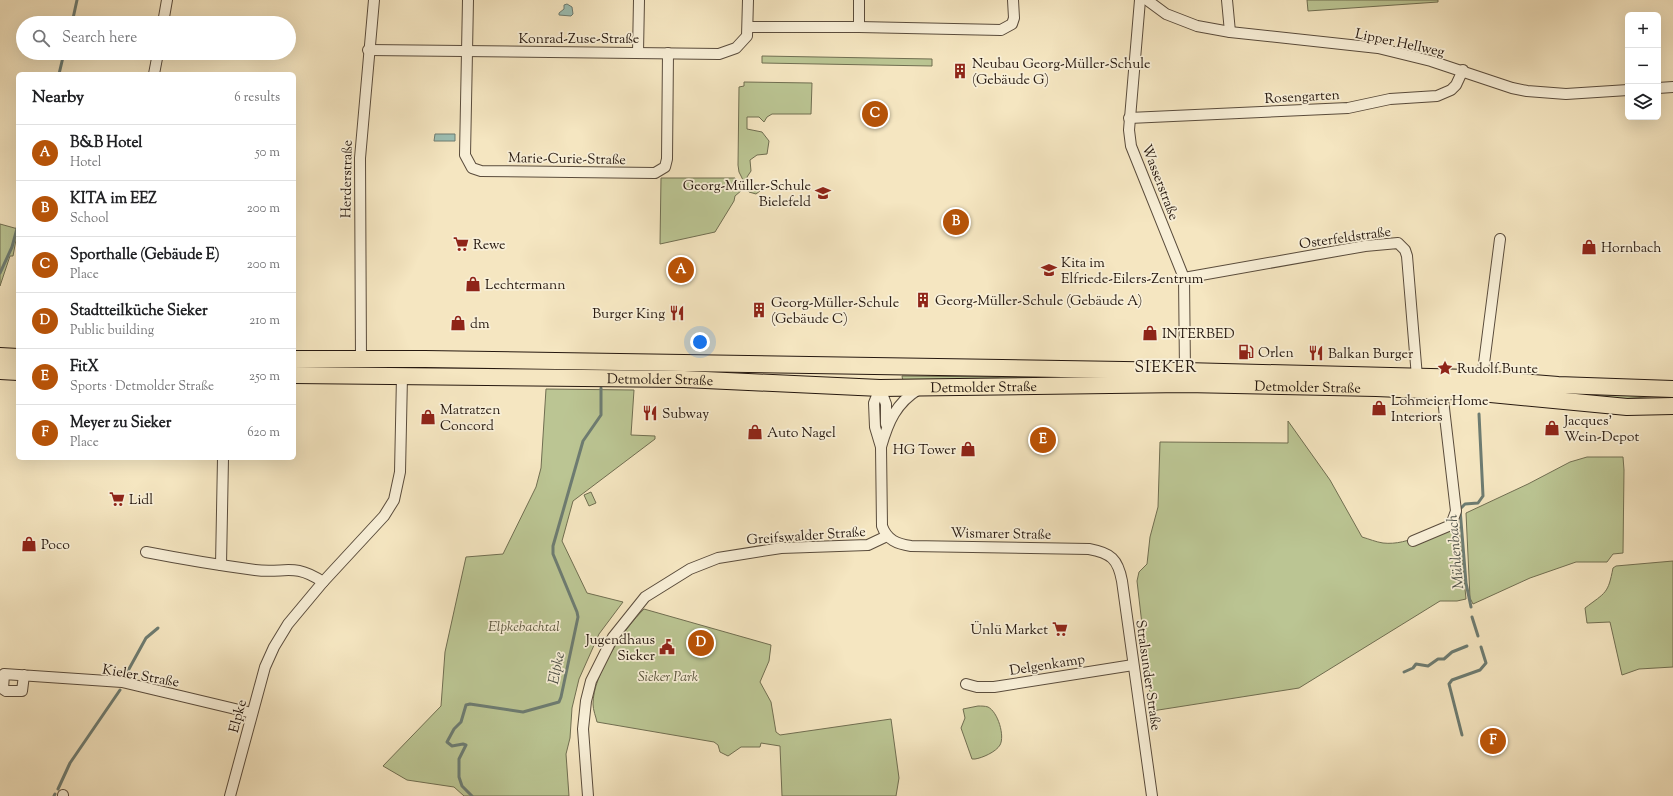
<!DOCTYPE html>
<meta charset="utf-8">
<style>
:root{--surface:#fff;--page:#f2f2f2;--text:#202124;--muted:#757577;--line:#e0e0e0;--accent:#b45309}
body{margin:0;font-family:"Sorts Mill Goudy",serif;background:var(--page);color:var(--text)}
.controls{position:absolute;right:12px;top:12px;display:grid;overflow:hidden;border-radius:6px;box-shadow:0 4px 16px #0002}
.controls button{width:36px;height:36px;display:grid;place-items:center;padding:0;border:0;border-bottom:1px solid var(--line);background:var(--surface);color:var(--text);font:20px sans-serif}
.you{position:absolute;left:700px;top:342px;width:14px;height:14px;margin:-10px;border:3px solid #fff;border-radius:50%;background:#1a73e8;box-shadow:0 0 0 6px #1a73e833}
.badge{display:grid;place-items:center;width:26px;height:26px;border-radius:50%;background:var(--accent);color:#fff;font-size:13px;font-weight:700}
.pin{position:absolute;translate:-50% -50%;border:2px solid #fff;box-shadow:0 1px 4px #0006}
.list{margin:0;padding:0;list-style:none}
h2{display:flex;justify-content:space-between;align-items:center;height:52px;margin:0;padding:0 16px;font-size:17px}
h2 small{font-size:13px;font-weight:400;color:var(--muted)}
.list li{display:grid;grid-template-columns:26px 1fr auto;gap:12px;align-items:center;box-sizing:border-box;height:56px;padding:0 16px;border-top:1px solid var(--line)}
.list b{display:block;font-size:15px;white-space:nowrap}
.list p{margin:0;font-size:13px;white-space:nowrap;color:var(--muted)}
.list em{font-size:13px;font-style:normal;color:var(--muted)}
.icon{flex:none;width:22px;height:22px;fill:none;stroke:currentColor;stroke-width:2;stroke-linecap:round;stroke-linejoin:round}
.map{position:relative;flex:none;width:1673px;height:796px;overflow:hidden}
.search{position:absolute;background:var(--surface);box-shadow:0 4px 16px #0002;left:16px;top:16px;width:280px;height:44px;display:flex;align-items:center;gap:10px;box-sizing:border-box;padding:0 14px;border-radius:22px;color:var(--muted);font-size:15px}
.panel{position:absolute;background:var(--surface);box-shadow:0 4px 16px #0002;left:16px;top:72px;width:280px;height:388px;border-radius:6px}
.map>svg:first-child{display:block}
.green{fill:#bbc593;stroke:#706e51}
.water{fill:#9cbfb4;stroke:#6d7c72}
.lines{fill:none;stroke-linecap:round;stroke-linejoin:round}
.stream{stroke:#6d7c72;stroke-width:3}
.street-casing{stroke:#5a4c3c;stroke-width:12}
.primary-casing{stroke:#26180f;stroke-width:18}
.street{stroke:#f8efd7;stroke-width:10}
.primary{stroke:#f5e6c1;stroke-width:16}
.labels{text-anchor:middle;stroke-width:3.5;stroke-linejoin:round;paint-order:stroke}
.street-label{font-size:14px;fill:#26180f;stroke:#f8efd7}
.poi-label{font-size:14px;fill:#26180f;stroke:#f8efd7;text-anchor:start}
.park-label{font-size:14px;font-style:italic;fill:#5a553d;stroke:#f8efd7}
.water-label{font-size:15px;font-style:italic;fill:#4f5249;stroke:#f8efd7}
.quarter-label{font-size:16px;letter-spacing:1px;fill:#26180f;stroke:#f8efd7}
</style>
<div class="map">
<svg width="1673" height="796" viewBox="0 0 1673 796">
<rect width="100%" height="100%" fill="#f5e6c1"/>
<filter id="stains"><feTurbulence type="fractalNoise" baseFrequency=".005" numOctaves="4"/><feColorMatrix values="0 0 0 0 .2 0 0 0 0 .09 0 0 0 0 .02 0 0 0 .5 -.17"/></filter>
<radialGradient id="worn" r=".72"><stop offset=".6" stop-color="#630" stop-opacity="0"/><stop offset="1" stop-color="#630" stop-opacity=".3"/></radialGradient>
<g class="green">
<polygon points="1307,0 1438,0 1438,2 1308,11"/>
<polygon points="762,56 932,59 932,66 762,63"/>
<path d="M 744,82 L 812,83 L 811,114 L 772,114 L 767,117 L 764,122 L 759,117 L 747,117 L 747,129 L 762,132 L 769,141 L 767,154 L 757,155 L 750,160 L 751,171 L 747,177 C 749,186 752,188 760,191 L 756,194 L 749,192 L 739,172 L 738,165 L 739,87 L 744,86 Z"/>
<polygon points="661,178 735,178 742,190 735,196 734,201 715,232 660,244"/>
<polygon points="0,224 18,229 13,256 10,256 0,286"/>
<polygon points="1024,373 1033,373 1037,379 903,382 902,376 998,377"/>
<polygon points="1510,388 1660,396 1620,399"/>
<polygon points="546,389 634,390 631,435 655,436 655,439 573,501 562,541 587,593 623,602 599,634 579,679 572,708 570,738 566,754 569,796 464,796 454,787 407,780 383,766 441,706 445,652 466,557 503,554 536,487 541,468"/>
<path d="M 1288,421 L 1330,480 L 1362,537 C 1369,539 1376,542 1383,543 C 1409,546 1435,528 1458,517 L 1466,599 L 1457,601 L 1440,601 L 1299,688 L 1152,711 L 1137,581 L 1139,572 L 1147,564 L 1150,537 L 1158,507 L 1160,442 L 1288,443 Z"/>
<polygon points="1587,457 1623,457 1624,470 1623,553 1613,554 1607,562 1576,562 1530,578 1473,604 1470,598 1466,513 1528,484 1570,462"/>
<polygon points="591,492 596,503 589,506 584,495"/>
<path d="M 1673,561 L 1673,667 L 1639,669 L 1622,675 L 1610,622 L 1587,623 L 1585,608 C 1606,592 1608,594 1613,568 L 1616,566 Z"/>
<path d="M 644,609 L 771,645 L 769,661 L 760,682 L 771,702 L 776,732 L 780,735 L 891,719 L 899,778 L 896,796 L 782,796 L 780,746 L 761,743 L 760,747 L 741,747 L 728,756 L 720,752 L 718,745 L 714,742 L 597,722 C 596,717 593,710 593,704 C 593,674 624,629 644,609 Z"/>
<path d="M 978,706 C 981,706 985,706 988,707 C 998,712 1005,736 1000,745 C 996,752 982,758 975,759 L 972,759 L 961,728 L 965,718 L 963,709 Z"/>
</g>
<g class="water">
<polygon points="567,4 572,7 573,14 571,16 559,15 559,13 564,9 564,5"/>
<polygon points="435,134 455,134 455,141 434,141"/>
</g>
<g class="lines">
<g class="stream">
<polyline points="72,23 77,0"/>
<polyline points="59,74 64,53"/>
<polyline points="0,273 12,247 18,225"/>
<polyline points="1471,607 1466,583 1460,509 1465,504 1478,503 1483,496 1479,414"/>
<polyline points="1472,617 1478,636"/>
<polyline points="1404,672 1413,668 1416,664 1428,666 1438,659 1444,659 1452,652 1467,646"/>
<polyline points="124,678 146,638 158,628"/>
<polyline points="1462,735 1449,684 1452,680 1480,670 1486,663 1481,647"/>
<polyline points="58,789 70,763 120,690"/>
<polyline points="54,796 55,794"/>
<polyline points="472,796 462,786 459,777 459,759 466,745 463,744 452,746 447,742 454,729 461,722 466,705 470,704 523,712 559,702 561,697 578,617 577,612 553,554 553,546 583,441 601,415 601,388"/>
</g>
<defs>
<g id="street">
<polyline points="468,0 465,155 472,168 481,171 655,173 665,167 667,159 668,53"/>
<polyline points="1140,0 1129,130 1131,146 1184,278 1185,371"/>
<polyline points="1147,0 1166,14 1197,26 1230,32 1378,48 1431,61 1512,88 1527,91 1566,94 1628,90"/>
<polyline points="1227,0 1230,32"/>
<polyline points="163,23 167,0"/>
<polyline points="748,27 859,27 1001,30 1012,24 1014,18 1013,0"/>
<polyline points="859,27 859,0"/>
<polyline points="368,50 719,54 736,48 747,36 748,0"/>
<polyline points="638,52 639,0"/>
<polyline points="154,74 158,53"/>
<polyline points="1658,88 1673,87"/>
<polyline points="1129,118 1348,108 1390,99 1437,96 1451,90 1456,85 1463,70"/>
<polyline points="1184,278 1365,246 1398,243 1405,250 1407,256 1417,377"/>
<polyline points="361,359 360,158 374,0"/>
<polyline points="1482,379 1500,239"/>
<path d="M 880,388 L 874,403 L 875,427 L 881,447 L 882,526 C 887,540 897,544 911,546 L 1089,549 C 1111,553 1118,559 1122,581 L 1152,796"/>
<polyline points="880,388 886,404 886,424"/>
<path d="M 881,447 C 888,422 896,403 919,389"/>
<polyline points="1413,541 1451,525 1456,511 1442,391"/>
<path d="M 146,552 C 182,559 218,565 255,570 C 285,574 293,562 323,582"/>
<polyline points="221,565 223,458"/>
<polyline points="24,675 22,691 6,691 3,689 4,674 122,682 252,713"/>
<polyline points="966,684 977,687 994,687 1133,665"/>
<polyline points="63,795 63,796"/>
<polyline points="230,796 265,667 274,647 288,624 323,582 384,516 394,500 400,472 402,376"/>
<polyline points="588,796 583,729 586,701 591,681 613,637 645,597 690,569 718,558 781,548 868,545 887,536"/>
</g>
<g id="primary">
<polyline points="0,356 18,357"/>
<polyline points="294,359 425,359 1185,371 1471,378 1558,385 1673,389"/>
<polyline points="0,371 18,372"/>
<path id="s1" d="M 294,375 L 684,379 L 880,388 L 1185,384 L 1376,388 L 1470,392 L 1627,407 L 1673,406"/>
</g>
</defs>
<use href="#street" class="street-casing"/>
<use href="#primary" class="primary-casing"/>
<use href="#street" class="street"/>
<use href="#primary" class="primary"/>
</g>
<defs>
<symbol id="building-bare" viewBox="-9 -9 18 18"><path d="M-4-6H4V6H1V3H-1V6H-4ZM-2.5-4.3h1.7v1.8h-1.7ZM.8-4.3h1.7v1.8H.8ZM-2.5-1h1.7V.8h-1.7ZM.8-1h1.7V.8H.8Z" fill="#8f2418" stroke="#f8efd7" stroke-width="2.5" paint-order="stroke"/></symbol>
<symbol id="school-bare" viewBox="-9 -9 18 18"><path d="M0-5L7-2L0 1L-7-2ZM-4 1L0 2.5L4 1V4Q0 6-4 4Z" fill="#8f2418" stroke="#f8efd7" stroke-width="2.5" paint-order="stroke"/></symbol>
<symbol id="supermarket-bare" viewBox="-9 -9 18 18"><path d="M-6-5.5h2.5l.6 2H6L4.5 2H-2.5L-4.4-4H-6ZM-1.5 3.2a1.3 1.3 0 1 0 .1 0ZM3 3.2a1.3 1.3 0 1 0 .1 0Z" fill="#8f2418" stroke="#f8efd7" stroke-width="2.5" paint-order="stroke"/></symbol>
<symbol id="shop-bare" viewBox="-9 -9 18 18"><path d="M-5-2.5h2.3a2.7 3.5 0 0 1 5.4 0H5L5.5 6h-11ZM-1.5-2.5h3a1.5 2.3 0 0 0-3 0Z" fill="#8f2418" stroke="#f8efd7" stroke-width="2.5" paint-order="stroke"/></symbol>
<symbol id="restaurant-bare" viewBox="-9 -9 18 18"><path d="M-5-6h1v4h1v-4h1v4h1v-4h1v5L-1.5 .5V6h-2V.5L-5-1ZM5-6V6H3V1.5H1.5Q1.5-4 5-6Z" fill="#8f2418" stroke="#f8efd7" stroke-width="2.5" paint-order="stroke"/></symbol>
<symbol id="fuel-bare" viewBox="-9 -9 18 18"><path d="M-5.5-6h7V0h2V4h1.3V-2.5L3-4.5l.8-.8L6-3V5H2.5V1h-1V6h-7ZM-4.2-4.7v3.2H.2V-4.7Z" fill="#8f2418" stroke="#f8efd7" stroke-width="2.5" paint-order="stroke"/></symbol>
<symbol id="sight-bare" viewBox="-9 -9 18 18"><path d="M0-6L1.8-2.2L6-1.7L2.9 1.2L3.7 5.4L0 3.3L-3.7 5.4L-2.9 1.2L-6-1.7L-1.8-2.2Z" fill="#8f2418" stroke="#f8efd7" stroke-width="2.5" paint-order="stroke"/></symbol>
<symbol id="civic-bare" viewBox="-9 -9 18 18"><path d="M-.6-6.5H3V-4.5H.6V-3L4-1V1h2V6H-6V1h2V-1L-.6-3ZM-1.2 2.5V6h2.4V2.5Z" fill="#8f2418" stroke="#f8efd7" stroke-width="2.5" paint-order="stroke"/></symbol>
</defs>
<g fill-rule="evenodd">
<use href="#building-bare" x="949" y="60" width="22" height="22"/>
<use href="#school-bare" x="812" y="182" width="22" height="22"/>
<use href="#supermarket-bare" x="450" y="233" width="22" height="22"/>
<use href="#shop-bare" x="1578" y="236" width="22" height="22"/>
<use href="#school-bare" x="1038" y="259" width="22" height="22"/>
<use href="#shop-bare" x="462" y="273" width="22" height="22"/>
<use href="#building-bare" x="912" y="289" width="22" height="22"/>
<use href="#building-bare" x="748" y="299" width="22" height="22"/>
<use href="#restaurant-bare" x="666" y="302" width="22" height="22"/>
<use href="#shop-bare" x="447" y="312" width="22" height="22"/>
<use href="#shop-bare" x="1139" y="322" width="22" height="22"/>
<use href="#fuel-bare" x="1235" y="341" width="22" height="22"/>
<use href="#restaurant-bare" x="1305" y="342" width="22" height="22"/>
<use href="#sight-bare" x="1434" y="357" width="22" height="22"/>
<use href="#shop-bare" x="1368" y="397" width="22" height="22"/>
<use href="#restaurant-bare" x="639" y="402" width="22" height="22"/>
<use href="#shop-bare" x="417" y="406" width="22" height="22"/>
<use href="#shop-bare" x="1541" y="417" width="22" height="22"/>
<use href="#shop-bare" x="744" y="421" width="22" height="22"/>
<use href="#shop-bare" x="957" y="438" width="22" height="22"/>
<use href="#supermarket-bare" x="106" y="488" width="22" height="22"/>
<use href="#shop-bare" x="18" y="533" width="22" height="22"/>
<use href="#supermarket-bare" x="1049" y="618" width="22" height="22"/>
<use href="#civic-bare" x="656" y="636" width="22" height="22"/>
</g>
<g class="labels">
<g class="street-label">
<text x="579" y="43">Konrad-Zuse-Straße</text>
<text transform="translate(1400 42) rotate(12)" y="5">Lipper Hellweg</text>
<text transform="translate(1302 96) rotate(-3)" y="5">Rosengarten</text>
<text transform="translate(567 158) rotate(1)" y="5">Marie-Curie-Straße</text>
<text transform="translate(346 179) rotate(-89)" y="5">Herderstraße</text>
<text transform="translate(1161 182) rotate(69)" y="5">Wasserstraße</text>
<text transform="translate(1345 237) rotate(-8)" y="5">Osterfeldstraße</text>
<text dy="5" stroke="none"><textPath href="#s1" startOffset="366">Detmolder Straße</textPath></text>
<text dy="5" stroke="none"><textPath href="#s1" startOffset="690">Detmolder Straße</textPath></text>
<text dy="5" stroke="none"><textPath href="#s1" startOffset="1014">Detmolder Straße</textPath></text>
<text transform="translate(1001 533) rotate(1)" y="5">Wismarer Straße</text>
<text transform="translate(806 535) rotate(-4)" y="5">Greifswalder Straße</text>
<text transform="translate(1047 664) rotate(-9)" y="5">Delgenkamp</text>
<text transform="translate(141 675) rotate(10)" y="5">Kieler Straße</text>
<text transform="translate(1149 675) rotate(82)" y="5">Stralsunder Straße</text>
<text transform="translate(237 716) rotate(-75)" y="5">Elpke</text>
</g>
<g class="poi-label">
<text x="972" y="68">Neubau Georg-Müller-Schule<tspan x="972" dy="16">(Gebäude G)</tspan></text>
<text x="811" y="190" text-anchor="end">Georg-Müller-Schule<tspan x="811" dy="16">Bielefeld</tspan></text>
<text x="473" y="249">Rewe</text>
<text x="1601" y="252">Hornbach</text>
<text x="1061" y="267">Kita im<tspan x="1061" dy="16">Elfriede-Eilers-Zentrum</tspan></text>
<text x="485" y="289">Lechtermann</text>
<text x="935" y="305">Georg-Müller-Schule (Gebäude A)</text>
<text x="771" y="307">Georg-Müller-Schule<tspan x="771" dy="16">(Gebäude C)</tspan></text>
<text x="665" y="318" text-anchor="end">Burger King</text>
<text x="470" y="328">dm</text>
<text x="1162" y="338">INTERBED</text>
<text x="1258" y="357">Orlen</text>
<text x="1328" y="358">Balkan Burger</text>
<text x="1457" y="373">Rudolf Bunte</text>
<text x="1391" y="405">Lohmeier Home<tspan x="1391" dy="16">Interiors</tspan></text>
<text x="440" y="414">Matratzen<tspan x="440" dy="16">Concord</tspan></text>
<text x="662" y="418">Subway</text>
<text x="1564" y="425">Jacques'<tspan x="1564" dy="16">Wein-Depot</tspan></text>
<text x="767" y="437">Auto Nagel</text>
<text x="956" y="454" text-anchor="end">HG Tower</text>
<text x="129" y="504">Lidl</text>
<text x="41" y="549">Poco</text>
<text x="1048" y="634" text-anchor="end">Ünlü Market</text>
<text x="655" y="644" text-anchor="end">Jugendhaus<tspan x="655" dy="16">Sieker</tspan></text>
</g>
<g class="park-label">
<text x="524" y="631">Elpkebachtal</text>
<text x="668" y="681">Sieker Park</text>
</g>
<g class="water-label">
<text transform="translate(1455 552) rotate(-95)" y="5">Mühlenbach</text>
<text transform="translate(556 668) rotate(-79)" y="5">Elpke</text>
</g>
<g class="quarter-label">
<text x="1166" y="372">SIEKER</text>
</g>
</g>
<rect width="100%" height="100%" filter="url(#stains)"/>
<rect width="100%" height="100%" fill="url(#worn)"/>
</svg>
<div class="controls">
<button>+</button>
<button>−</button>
<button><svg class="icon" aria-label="layers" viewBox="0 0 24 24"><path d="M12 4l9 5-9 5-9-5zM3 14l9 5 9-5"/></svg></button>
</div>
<div class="you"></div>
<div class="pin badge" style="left:681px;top:270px">A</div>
<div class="pin badge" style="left:956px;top:222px">B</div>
<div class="pin badge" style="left:875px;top:114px">C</div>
<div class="pin badge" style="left:701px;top:643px">D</div>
<div class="pin badge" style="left:1043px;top:440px">E</div>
<div class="pin badge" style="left:1493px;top:741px">F</div>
<div class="search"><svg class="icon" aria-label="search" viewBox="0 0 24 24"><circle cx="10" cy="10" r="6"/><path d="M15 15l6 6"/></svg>Search here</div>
<section class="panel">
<h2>Nearby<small>6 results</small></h2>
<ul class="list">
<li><span class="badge">A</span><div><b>B&amp;B Hotel</b><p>Hotel</p></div><em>50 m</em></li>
<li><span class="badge">B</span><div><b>KITA im EEZ</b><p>School</p></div><em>200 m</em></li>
<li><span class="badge">C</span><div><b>Sporthalle (Gebäude E)</b><p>Place</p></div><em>200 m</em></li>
<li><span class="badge">D</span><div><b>Stadtteilküche Sieker</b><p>Public building</p></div><em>210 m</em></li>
<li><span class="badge">E</span><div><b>FitX</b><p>Sports · Detmolder Straße</p></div><em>250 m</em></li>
<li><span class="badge">F</span><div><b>Meyer zu Sieker</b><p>Place</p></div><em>620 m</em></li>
</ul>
</section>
</div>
